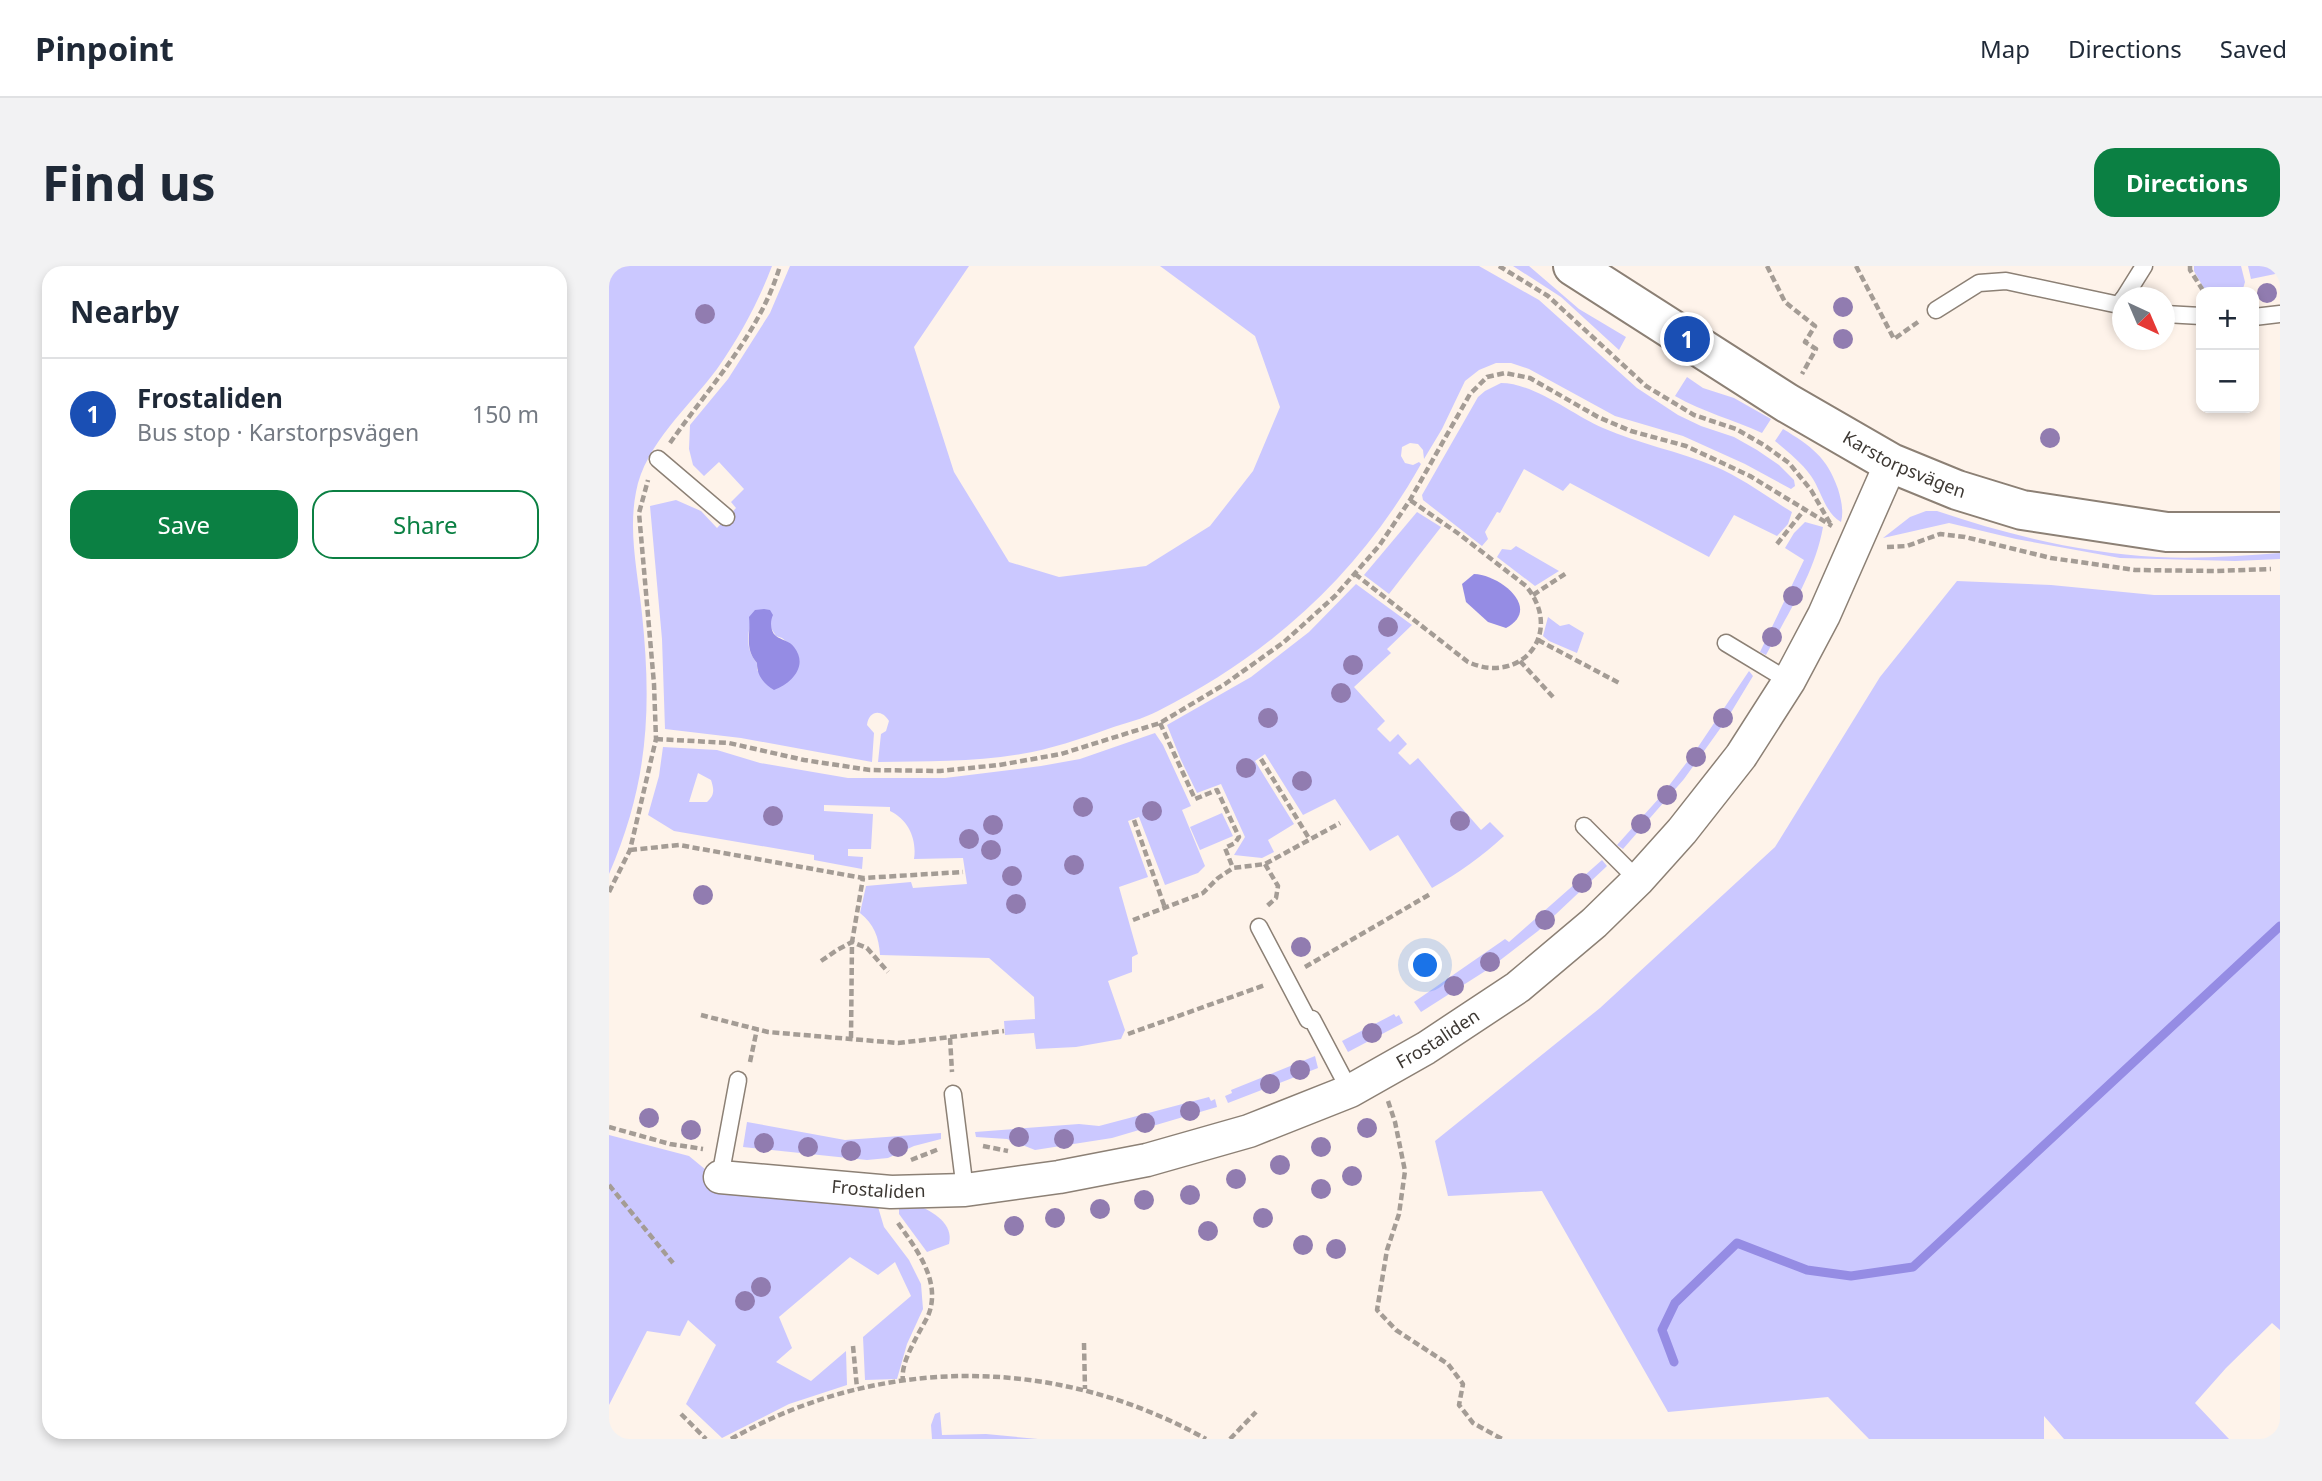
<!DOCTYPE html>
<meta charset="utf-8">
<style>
:root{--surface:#fff;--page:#f2f2f3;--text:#1f2937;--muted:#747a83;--line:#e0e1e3;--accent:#0b8043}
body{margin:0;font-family:"Noto Sans",sans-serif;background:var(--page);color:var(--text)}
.controls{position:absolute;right:21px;top:21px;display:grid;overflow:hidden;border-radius:14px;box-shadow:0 4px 10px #0003}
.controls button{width:63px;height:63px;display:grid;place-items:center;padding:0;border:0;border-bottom:2px solid var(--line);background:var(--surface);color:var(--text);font:35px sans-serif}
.compass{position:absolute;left:1503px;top:21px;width:63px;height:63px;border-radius:50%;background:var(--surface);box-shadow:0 4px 10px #0003;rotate:136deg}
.you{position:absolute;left:817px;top:700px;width:24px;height:24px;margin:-18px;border:5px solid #fff;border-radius:50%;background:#1a73e8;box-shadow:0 0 0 10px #1a73e833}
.badge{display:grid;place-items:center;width:46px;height:46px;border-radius:50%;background:var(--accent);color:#fff;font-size:23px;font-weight:700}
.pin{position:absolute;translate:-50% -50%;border:4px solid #fff;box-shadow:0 2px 7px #0006}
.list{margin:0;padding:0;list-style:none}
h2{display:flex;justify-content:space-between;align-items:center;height:91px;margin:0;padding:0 28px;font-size:30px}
h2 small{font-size:23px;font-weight:400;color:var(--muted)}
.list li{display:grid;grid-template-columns:46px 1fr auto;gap:21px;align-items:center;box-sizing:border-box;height:112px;padding:0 28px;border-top:2px solid var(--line)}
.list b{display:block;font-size:26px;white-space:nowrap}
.list p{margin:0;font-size:23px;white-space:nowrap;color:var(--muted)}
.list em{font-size:23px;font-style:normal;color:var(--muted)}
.actions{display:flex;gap:14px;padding:21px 28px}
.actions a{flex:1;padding:16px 0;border:2px solid var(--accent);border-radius:21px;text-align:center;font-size:24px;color:var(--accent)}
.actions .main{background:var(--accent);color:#fff}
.map{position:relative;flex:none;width:1671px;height:1173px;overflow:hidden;border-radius:21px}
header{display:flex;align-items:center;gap:42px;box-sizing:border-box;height:98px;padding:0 35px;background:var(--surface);border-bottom:2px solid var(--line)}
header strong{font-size:33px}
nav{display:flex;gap:38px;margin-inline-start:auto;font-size:24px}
.intro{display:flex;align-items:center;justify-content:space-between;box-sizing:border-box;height:168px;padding:0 42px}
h1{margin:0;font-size:49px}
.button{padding:18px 32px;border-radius:21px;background:var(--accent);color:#fff;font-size:24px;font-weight:700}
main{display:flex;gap:42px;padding:0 42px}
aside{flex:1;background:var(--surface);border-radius:21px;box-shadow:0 4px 10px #0003}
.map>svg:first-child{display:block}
.green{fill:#cbc8ff;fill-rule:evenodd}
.water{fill:#958ce4}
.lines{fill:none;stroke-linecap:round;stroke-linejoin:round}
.stream{stroke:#958ce4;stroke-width:9}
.lane-casing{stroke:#8c8075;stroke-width:19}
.street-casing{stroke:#8c8075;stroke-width:35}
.secondary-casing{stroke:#8c8075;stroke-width:42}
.path{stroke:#a49c95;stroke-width:4.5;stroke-dasharray:7 3.5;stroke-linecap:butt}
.lane{stroke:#fff;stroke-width:16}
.street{stroke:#fff;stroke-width:32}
.secondary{stroke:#fff;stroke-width:38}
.tree{fill:#917cb0}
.labels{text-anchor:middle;stroke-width:6;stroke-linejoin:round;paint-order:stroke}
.street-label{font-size:18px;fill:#3d3833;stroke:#fff}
</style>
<header>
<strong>Pinpoint</strong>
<nav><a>Map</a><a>Directions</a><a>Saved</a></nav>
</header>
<div class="intro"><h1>Find us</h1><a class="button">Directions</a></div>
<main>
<aside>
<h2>Nearby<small></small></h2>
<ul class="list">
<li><span class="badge" style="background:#1a4fb4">1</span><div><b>Frostaliden</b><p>Bus stop · Karstorpsvägen</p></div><em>150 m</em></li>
</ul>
<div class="actions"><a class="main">Save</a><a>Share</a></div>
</aside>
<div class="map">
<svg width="1671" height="1173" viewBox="0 0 1671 1173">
<rect width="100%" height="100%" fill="#fef3ea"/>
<g class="green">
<path d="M 0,0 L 163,0 C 149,37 131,70 108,103 C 80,141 36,178 27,226 C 19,266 29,308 33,348 C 43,444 39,518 0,608 Z"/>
<path d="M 181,0 L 360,0 L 305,81 L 345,206 L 400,296 L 450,311 L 537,300 L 601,260 L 644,205 L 671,141 L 646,70 L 551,0 L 870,0 L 930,34 L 1028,122 L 1069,149 L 1092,160 L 1125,171 L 1148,184 L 1170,199 L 1185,214 L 1186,220 L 1182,223 L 1136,198 L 1074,170 L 1006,150 L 920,103 L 902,97 L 887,97 L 870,104 L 856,115 L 833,163 L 815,193 L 814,184 L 809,178 L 801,177 L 793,181 L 792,190 L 796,197 L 804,199 L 810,196 L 812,198 C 751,307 661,389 549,445 C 534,453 516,457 499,463 C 471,473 442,483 412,488 C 365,496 317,495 269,496 L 272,468 L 277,465 L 280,455 C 273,443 260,444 258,459 L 265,467 L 263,496 L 132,472 L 56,463 L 53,373 L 41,240 L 67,234 L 92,245 L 108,262 L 127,242 L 122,236 L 135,223 L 110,196 L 95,210 L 84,199 L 80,183 L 81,159 L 119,113 L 161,47 ZM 162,354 L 162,362 L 167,370 L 173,372 L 178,376 L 148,405 L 148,397 C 138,385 138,374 141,359 Z"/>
<polygon points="904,0 920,0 970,43 1017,71 1010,84 952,31"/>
<polygon points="1585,0 1632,0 1636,16 1633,26 1597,26 1585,5"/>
<polygon points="1639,0 1671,0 1671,7 1642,13"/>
<path d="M 1078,111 L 1094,122 L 1125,132 L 1162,153 L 1153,167 C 1125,154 1094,146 1066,130 Z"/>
<path d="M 892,117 C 925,117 964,149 994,162 C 1030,178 1069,185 1105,200 C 1132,211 1158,231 1183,246 L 1179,258 L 1168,270 L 1125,249 L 1100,291 L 961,217 L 954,225 L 915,203 L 891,247 L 888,246 L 876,266 L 879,273 L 873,280 L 814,234 L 813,229 L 869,131 L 876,125 Z"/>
<path d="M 1174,163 C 1202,180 1218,191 1229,223 C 1232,233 1235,245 1232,256 C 1216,247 1212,224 1202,210 C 1192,196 1179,186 1166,175 Z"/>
<path d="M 1317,245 L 1328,245 C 1399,269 1473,287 1548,291 C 1589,293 1630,290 1671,287 L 1671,293 L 1626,295 L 1511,292 L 1407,273 L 1340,257 L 1274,272 L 1301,251 Z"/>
<polygon points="808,246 832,261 780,328 755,309"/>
<path d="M 1196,256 L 1214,261 C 1206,307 1178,349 1157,389 L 1151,386 L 1195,294 L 1176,282 L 1185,267 Z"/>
<polygon points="907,280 950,305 926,320 888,291 893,283 902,284"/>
<polygon points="1348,315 1442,319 1545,329 1671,329 1671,1064 1663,1057 1617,1102 1586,1137 1620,1173 1455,1173 1435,1150 1435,1173 1260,1173 1219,1131 1059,1146 933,925 839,930 826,875 991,742 1166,581 1271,411"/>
<path d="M 747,318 L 803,359 L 778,383 L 782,387 L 745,421 L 776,455 L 768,463 L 781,476 L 789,468 L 798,478 L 789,487 L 801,499 L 809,492 L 872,564 L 881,556 L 895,570 C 872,591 850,607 823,622 L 789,569 L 761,585 L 726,533 L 694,549 L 656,488 L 646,495 L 685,558 L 659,574 L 665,586 L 653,592 L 625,589 L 636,571 L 612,518 L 588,527 L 572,494 L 558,459 L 642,411 L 700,366 Z"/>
<polygon points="939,351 951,360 960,358 975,367 968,387 940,375 934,370"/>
<polygon points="1140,405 1144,410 1118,453 1075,513 1014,583 1008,579 1052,530 1085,487"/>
<path d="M 546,467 L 554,479 L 582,540 L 573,544 L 596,600 L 589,607 L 556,619 L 530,551 L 519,555 L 539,611 L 510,621 L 529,688 L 523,691 L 523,706 L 499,715 L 516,764 L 512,773 L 467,781 L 427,783 L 425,767 L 396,769 L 395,755 L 426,753 L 425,731 L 380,692 L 271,689 C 270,671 265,658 251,647 L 257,620 L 302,616 L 304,622 L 358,618 L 354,592 L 305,593 C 308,574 300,554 281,545 L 281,541 L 215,539 L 215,545 L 264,548 L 262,583 L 239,583 L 239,590 L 254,591 L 253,603 L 205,594 L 205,589 L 65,565 L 39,549 L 50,510 L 54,481 L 108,484 L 151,497 L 239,512 L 336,512 L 432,500 L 471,493 ZM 89,507 L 102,514 C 105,523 106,529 98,536 L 80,536 Z"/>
<polygon points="613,547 624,570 591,584 581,561"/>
<polygon points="993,594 998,600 929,665 881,702 812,746 805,736 896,673 900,676"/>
<polygon points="785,748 787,751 790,749 794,757 739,786 733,775"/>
<polygon points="706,790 709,802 619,837 616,830 623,827 622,824"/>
<polygon points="600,831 602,835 606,833 608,841 503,872 426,884 398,873 367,871 366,866 470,858 490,860"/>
<polygon points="138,856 236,874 332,867 332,873 305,880 279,892 258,894 134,881"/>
<polygon points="0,869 80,890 97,904 101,920 111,927 269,941 275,961 300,994 312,1018 314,1043 298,1078 288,1113 256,1114 254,1071 302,1030 286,996 269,1009 241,991 170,1051 183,1082 167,1096 202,1115 237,1085 238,1119 180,1138 113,1172 77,1138 107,1079 79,1054 71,1070 38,1065 0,1139"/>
<path d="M 307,939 C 324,945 345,958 340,978 L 318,986 L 290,948 L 290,940 Z"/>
<polygon points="331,1146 333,1169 377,1168 429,1173 323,1173 322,1159 326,1148"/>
</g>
<g class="water">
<path d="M 865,308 C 892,309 933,343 897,362 L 879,356 L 857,336 L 853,318 Z"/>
<path d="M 155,343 L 161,344 L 164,349 C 161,355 161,365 167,370 C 172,374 181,375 185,381 C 200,400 182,418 165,424 C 155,418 148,410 148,397 C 135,382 142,369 140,351 L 146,344 Z"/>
</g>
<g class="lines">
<polyline class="stream" points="1065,1096 1053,1064 1066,1037 1128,977 1198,1004 1242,1010 1304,1001 1671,660"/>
<defs>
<g id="lane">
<polyline points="1515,32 1535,0"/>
<polyline points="1327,44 1370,17 1397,15 1510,39 1514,33"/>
<polyline points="1556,48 1592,50"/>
<polyline points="1645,51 1671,48"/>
<polyline points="49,193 117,251"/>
<polyline points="1117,377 1180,415"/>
<polyline points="975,560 1029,614"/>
<polyline points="650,661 699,754"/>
<polyline points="703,753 741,825"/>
<polyline points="344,828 356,924"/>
<polyline points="111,911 129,814"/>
</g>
<g id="street">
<path id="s1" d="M 111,911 L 282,926 L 356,924 L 450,911 L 538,894 L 640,865 L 741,825 L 817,782 L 909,721 L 985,657 L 1029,614 L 1073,565 L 1132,490 L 1180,415 L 1215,349 L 1282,197"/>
</g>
<g id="secondary">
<path id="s2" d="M 964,0 L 1178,137 L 1282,197 L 1348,224 L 1413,244 L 1558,266 L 1671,266"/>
</g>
</defs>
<use href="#lane" class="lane-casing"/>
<use href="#street" class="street-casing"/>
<use href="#secondary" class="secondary-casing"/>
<g class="path">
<polyline points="890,0 939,30 1037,120 1085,149 1127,163 1155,179 1180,197 1202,224 1222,259"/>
<polyline points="1158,0 1176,36 1206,60 1196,76 1207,83 1193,108"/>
<polyline points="1247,0 1285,73 1309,56"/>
<polyline points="1581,0 1581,4 1595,26"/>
<path d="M 61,177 C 101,120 151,67 171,0"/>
<polyline points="1168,278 1195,244"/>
<polyline points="1278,281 1298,280 1331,268 1356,271 1442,292 1526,304 1605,305 1662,303"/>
<path d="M 746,308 L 859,396 C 912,420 956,367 917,320 L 850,268 L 801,234"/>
<polyline points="924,329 959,306"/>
<polyline points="929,374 1012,418"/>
<polyline points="911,395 944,431"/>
<polyline points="551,457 586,533 608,524 630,571 626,577 616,582 624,602"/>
<polyline points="47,473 120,477 195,494 261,504 331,505 390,499 452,488 551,457 616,418 675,376 726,330 770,280 801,234 861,128 878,111 896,107 921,112 989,151 1022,165 1077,180 1141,210 1223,260"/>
<polyline points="652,493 701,574"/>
<polyline points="525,554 556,642"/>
<polyline points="21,584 70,579 254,612 354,606"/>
<polyline points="656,598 669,620 667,632 657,641"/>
<polyline points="0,626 21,584 47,473 45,418 30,247 39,214"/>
<polyline points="524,654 594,627 609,612 624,602 656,598 731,557"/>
<polyline points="212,695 228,684 243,676 258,682 279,706"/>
<polyline points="696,701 823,627"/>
<polyline points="92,749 159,766 289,777 395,765"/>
<polyline points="519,768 656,719"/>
<polyline points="242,772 243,676 254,612"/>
<polyline points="341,772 343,806"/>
<polyline points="141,796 148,763"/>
<polyline points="779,835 786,856 796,905 790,948 778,984 768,1044 787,1064 839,1098 854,1118 850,1139 864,1157 893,1173"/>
<polyline points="0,861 61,878 94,883"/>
<polyline points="374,880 399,885"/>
<polyline points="302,894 330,883"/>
<polyline points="0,919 64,997"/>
<path d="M 289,957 C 308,984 333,1016 319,1050 C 315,1058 310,1066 306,1074 C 300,1086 292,1101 294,1115"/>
<polyline points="475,1077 476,1123"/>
<polyline points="244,1080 248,1122"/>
<polyline points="72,1148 97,1173"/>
<path d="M 122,1173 C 271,1089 447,1089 597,1173"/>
<polyline points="621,1173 647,1146"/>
</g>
<use href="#lane" class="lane"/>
<use href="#street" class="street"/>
<use href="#secondary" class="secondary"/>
</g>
<g class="tree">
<circle cx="1658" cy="27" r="10"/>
<circle cx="1234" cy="41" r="10"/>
<circle cx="96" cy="48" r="10"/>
<circle cx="1234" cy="73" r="10"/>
<circle cx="1441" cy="172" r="10"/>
<circle cx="1184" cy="330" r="10"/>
<circle cx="779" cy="361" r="10"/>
<circle cx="1163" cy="371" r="10"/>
<circle cx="744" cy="399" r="10"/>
<circle cx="732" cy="427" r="10"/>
<circle cx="659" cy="452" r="10"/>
<circle cx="1114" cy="452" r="10"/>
<circle cx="1087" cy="491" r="10"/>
<circle cx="637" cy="502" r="10"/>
<circle cx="693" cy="515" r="10"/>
<circle cx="1058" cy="529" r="10"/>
<circle cx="474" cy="541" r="10"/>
<circle cx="543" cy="545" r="10"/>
<circle cx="164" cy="550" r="10"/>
<circle cx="851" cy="555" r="10"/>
<circle cx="1032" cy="558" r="10"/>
<circle cx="384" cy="559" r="10"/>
<circle cx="360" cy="573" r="10"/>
<circle cx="382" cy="584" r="10"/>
<circle cx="465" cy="599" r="10"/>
<circle cx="403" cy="610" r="10"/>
<circle cx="973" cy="617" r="10"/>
<circle cx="94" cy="629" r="10"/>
<circle cx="407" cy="638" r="10"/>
<circle cx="936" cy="654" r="10"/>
<circle cx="692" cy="681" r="10"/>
<circle cx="881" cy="696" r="10"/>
<circle cx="845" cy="720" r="10"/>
<circle cx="763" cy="767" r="10"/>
<circle cx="691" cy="804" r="10"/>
<circle cx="661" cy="818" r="10"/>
<circle cx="581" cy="845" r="10"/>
<circle cx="40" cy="852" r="10"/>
<circle cx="536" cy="857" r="10"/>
<circle cx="758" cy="862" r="10"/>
<circle cx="82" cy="864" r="10"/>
<circle cx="410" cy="871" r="10"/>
<circle cx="455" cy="873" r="10"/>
<circle cx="155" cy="877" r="10"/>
<circle cx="199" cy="881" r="10"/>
<circle cx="289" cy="881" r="10"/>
<circle cx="712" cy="881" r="10"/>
<circle cx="242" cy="885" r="10"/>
<circle cx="671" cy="899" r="10"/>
<circle cx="743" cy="910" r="10"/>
<circle cx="627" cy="913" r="10"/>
<circle cx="712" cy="923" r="10"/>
<circle cx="581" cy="929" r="10"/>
<circle cx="535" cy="934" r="10"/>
<circle cx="491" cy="943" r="10"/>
<circle cx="446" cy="952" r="10"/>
<circle cx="654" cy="952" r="10"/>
<circle cx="405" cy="960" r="10"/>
<circle cx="599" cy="965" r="10"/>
<circle cx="694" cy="979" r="10"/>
<circle cx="727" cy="983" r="10"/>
<circle cx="152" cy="1021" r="10"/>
<circle cx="136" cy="1035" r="10"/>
</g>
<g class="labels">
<g class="street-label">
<text dy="6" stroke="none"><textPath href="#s2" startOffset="387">Karstorpsvägen</textPath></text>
<text dy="6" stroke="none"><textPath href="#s1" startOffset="747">Frostaliden</textPath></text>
<text dy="6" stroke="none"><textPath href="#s1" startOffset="159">Frostaliden</textPath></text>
</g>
</g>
</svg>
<div class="controls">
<button>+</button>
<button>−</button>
</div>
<svg class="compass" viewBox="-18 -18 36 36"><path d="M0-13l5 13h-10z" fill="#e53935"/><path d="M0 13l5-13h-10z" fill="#747a83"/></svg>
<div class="you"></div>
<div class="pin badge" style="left:1078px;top:73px;background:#1a4fb4">1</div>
</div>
</main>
